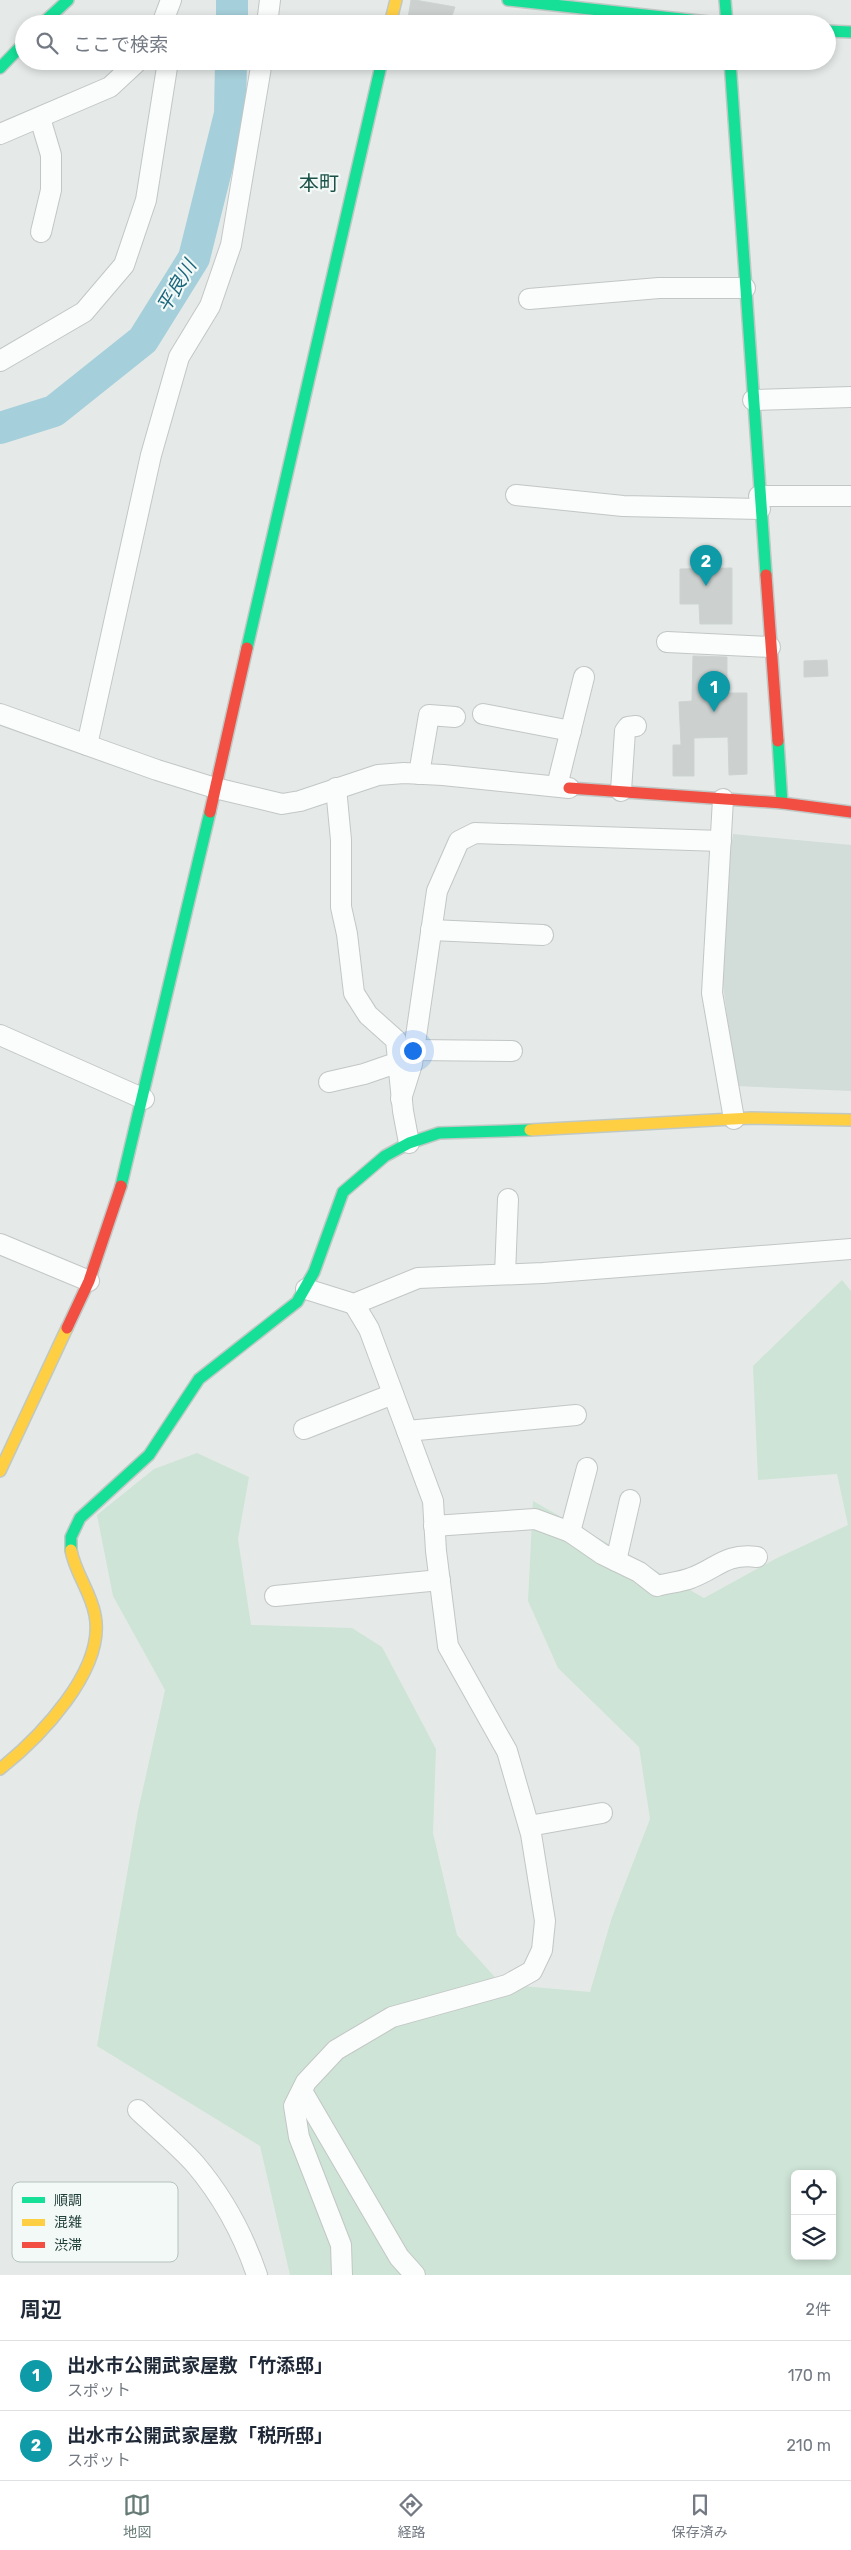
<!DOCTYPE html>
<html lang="ja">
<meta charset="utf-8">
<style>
:root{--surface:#fff;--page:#f2f2f3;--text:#1f2937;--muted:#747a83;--line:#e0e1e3;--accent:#667b76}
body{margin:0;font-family:Rubik,"Noto Sans JP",sans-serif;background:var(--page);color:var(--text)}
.controls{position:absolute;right:15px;bottom:15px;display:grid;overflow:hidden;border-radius:8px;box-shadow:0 2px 8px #0003}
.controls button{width:45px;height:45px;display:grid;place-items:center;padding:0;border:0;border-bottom:1px solid var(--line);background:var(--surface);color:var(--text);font:25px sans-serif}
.you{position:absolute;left:412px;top:1050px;width:18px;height:18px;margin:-12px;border:4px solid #fff;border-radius:50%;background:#1a73e8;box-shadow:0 0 0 8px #1a73e833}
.badge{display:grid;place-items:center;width:32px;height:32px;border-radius:50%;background:var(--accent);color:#fff;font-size:16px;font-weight:700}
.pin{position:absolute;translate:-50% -41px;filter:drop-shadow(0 1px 2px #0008)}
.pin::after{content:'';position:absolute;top:26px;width:18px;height:15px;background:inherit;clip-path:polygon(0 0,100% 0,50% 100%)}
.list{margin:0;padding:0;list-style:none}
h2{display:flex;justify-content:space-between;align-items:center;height:65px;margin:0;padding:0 20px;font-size:21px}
h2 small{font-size:16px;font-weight:400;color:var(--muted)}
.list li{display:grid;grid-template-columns:32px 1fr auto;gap:15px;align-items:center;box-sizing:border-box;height:70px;padding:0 20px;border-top:1px solid var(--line)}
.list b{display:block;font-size:19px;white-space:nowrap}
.list p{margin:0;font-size:16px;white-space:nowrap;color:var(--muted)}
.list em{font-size:16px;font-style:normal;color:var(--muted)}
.icon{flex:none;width:28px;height:28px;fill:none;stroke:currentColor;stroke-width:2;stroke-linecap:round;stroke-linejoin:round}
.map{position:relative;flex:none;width:851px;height:2275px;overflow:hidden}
.search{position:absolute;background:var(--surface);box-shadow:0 2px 8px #0003;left:15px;right:15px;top:15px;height:55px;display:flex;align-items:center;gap:12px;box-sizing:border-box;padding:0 18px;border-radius:28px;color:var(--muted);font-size:19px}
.sheet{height:205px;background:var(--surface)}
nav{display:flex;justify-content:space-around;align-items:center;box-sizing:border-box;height:70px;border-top:1px solid var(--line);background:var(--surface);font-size:14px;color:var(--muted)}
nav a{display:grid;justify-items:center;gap:2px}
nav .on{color:var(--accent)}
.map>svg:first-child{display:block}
.built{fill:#d2dcd8}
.green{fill:#cee4d6;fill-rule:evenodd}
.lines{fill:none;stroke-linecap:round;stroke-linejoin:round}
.river{stroke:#a5cfda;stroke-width:32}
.building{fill:#ccd1cf;stroke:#cdd3d1}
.street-casing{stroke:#c2c7c5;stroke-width:22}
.fast-casing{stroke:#c0c8c5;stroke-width:14}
.slow-casing{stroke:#c0c8c5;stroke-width:14}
.jam-casing{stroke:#c0c8c5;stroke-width:14}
.street{stroke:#fbfcfc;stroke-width:20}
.fast{stroke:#16e098;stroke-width:11}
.slow{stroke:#ffcf43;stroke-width:11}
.jam{stroke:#f24e42;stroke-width:11}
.labels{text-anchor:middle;stroke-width:4.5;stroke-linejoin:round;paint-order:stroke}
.water-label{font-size:19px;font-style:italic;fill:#19667d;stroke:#f3f9f7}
.quarter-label{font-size:20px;fill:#1d5248;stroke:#f3f9f7}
.key{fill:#f3f9f7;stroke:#b4c1be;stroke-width:1}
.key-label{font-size:14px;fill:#213f39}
</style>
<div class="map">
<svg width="851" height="2275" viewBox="0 0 851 2275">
<rect width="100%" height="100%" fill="#e5eae8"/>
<polygon class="built" points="733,834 851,845 851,1091 736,1086 717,938"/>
<path class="green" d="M 842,1280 L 851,1291 L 851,2275 L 290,2275 L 260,2146 L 97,2046 L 138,1811 L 165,1690 L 113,1596 L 97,1515 L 154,1469 L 197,1453 L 249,1477 L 238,1539 L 251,1625 L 352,1628 L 382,1647 L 436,1749 L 433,1833 L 457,1935 L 501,1984 L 590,1992 L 612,1917 L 650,1819 L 639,1747 L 558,1668 L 528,1601 L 533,1501 L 704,1598 L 777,1558 L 848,1525 L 837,1474 L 758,1480 L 753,1366 ZM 795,2174 L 832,2174 L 832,2256 L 795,2256 Z"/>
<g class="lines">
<g class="river">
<polyline points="232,24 232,0"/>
<polyline points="0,428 54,411 143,340 194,258 230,114 231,61"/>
</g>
</g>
<g class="building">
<polygon points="411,0 415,0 455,7 449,24 431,24 408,18"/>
<polygon points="732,568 732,624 700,624 699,604 680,604 680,569"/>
<polygon points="693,656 727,657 727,693 747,693 747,774 729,775 728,737 694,738 694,776 673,776 673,745 681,745 679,702 692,701"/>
<polygon points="827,660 828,676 804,677 804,661"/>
</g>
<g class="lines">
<defs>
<g id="street">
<polyline points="162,24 171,0"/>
<polyline points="267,24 270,0"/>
<polyline points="40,118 51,155 51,190 41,232"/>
<polyline points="0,134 110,87 138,61"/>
<polyline points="529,299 659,288 745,288"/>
<polyline points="0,361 84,312 124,265 146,200 168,61"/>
<polyline points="753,400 851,397"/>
<polyline points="516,495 623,506 760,509"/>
<polyline points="759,496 851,496"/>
<polyline points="667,642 770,647"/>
<polyline points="0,714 157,770 215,788 282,804 300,801 378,775 404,773 443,775 569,788"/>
<polyline points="483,714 571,731"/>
<polyline points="87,745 151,455 179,357 210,306 231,245 262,61"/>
<polyline points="419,774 429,715 455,717"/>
<polyline points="557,786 584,677"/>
<polyline points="336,788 341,840 341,907 347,934 354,993 368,1015 396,1040 403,1111 409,1143"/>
<polyline points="621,791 625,731 628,727 636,726"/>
<polyline points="723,799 712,993 734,1119"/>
<polyline points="431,930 543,935"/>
<polyline points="0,1035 144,1099"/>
<polyline points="414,1050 512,1051"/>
<polyline points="329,1082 364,1074 399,1062"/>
<polyline points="401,1099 412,1064 437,891 459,841 475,833 721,841"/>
<polyline points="0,1244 89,1281"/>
<polyline points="505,1274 508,1199"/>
<polyline points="306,1289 354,1304 418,1278 543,1273 851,1249"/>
<polyline points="304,1429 393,1394"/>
<polyline points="407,1431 576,1415"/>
<path d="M 434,1526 L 535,1519 L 570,1532 L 602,1554 L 639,1572 L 657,1586 C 668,1583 681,1582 691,1578 C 718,1568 725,1553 757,1557"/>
<polyline points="570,1532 587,1468"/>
<polyline points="616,1561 630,1500"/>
<polyline points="275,1596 440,1580"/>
<polyline points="529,1826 602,1813"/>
<polyline points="302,2091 399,2257 415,2275"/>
<path d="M 138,2110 C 157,2128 178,2145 195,2164 C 223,2197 243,2234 257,2275"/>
<polyline points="342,2275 341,2245 299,2137 294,2106 306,2082 336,2050 392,2017 507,1985 532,1971 542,1950 545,1921 531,1834 507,1751 448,1646 436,1551 433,1501 369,1329 354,1304"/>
</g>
<g id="fast">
<polyline points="508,0 727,24"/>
<polyline points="725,0 727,24"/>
<polyline points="42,24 68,0"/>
<polyline points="827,31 851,32"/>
<polyline points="730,61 766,575"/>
<polyline points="0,68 24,43"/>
<polyline points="247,648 382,61"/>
<polyline points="778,741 782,803"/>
<polyline points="121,1186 210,812"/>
<polyline points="71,1550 71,1537 80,1518 149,1455 199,1379 297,1302 314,1272 343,1192 385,1156 409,1143 439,1133 530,1130"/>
</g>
<g id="slow">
<polyline points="390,24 396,0"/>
<polyline points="530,1130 751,1118 851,1120"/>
<polyline points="0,1471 67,1328"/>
<path d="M 0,1769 C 39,1738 106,1670 95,1615 C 91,1592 75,1573 71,1550"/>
</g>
<g id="jam">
<polyline points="766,575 778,741"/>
<polyline points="569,788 782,803 851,812"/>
<polyline points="210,812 247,648"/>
<polyline points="67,1328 89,1281 121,1186"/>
</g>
</defs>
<use href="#street" class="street-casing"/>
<use href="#fast" class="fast-casing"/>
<use href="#slow" class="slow-casing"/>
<use href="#jam" class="jam-casing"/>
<use href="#street" class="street"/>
<use href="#fast" class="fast"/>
<use href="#slow" class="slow"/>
<use href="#jam" class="jam"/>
</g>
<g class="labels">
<g class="water-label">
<text transform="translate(176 286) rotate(-59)" y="7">平良川</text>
</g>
<g class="quarter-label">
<text x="319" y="190">本町</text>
</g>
</g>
<rect x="12" y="2182" width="166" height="80" rx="8" class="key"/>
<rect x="22" y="2197" width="23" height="6" fill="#16e098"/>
<rect x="22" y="2219" width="23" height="7" fill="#ffcf43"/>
<rect x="22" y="2242" width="23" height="6" fill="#f24e42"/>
<g class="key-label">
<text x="54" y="2205">順調</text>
<text x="54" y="2227">混雑</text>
<text x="54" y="2250">渋滞</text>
</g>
</svg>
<div class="controls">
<button><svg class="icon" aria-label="locate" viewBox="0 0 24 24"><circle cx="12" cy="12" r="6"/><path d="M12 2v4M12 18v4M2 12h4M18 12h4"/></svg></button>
<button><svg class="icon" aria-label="layers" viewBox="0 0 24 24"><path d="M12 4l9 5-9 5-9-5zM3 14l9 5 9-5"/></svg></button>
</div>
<div class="you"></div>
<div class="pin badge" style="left:714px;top:712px;background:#0f9aa8">1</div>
<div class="pin badge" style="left:706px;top:586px;background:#0f9aa8">2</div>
<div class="search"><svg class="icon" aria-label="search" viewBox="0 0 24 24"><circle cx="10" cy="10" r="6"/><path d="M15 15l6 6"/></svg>ここで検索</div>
</div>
<section class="sheet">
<h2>周辺<small>2件</small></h2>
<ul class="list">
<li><span class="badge" style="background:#0f9aa8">1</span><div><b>出水市公開武家屋敷「竹添邸」</b><p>スポット</p></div><em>170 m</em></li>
<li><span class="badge" style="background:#0f9aa8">2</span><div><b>出水市公開武家屋敷「税所邸」</b><p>スポット</p></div><em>210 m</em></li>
</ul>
</section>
<nav>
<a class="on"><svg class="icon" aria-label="map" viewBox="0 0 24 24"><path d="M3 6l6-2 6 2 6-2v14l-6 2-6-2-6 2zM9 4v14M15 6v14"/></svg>地図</a>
<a><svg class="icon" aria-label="directions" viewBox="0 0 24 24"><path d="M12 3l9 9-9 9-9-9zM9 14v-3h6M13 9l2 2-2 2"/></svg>経路</a>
<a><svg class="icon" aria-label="saved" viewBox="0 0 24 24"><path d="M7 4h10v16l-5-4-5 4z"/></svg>保存済み</a>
</nav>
